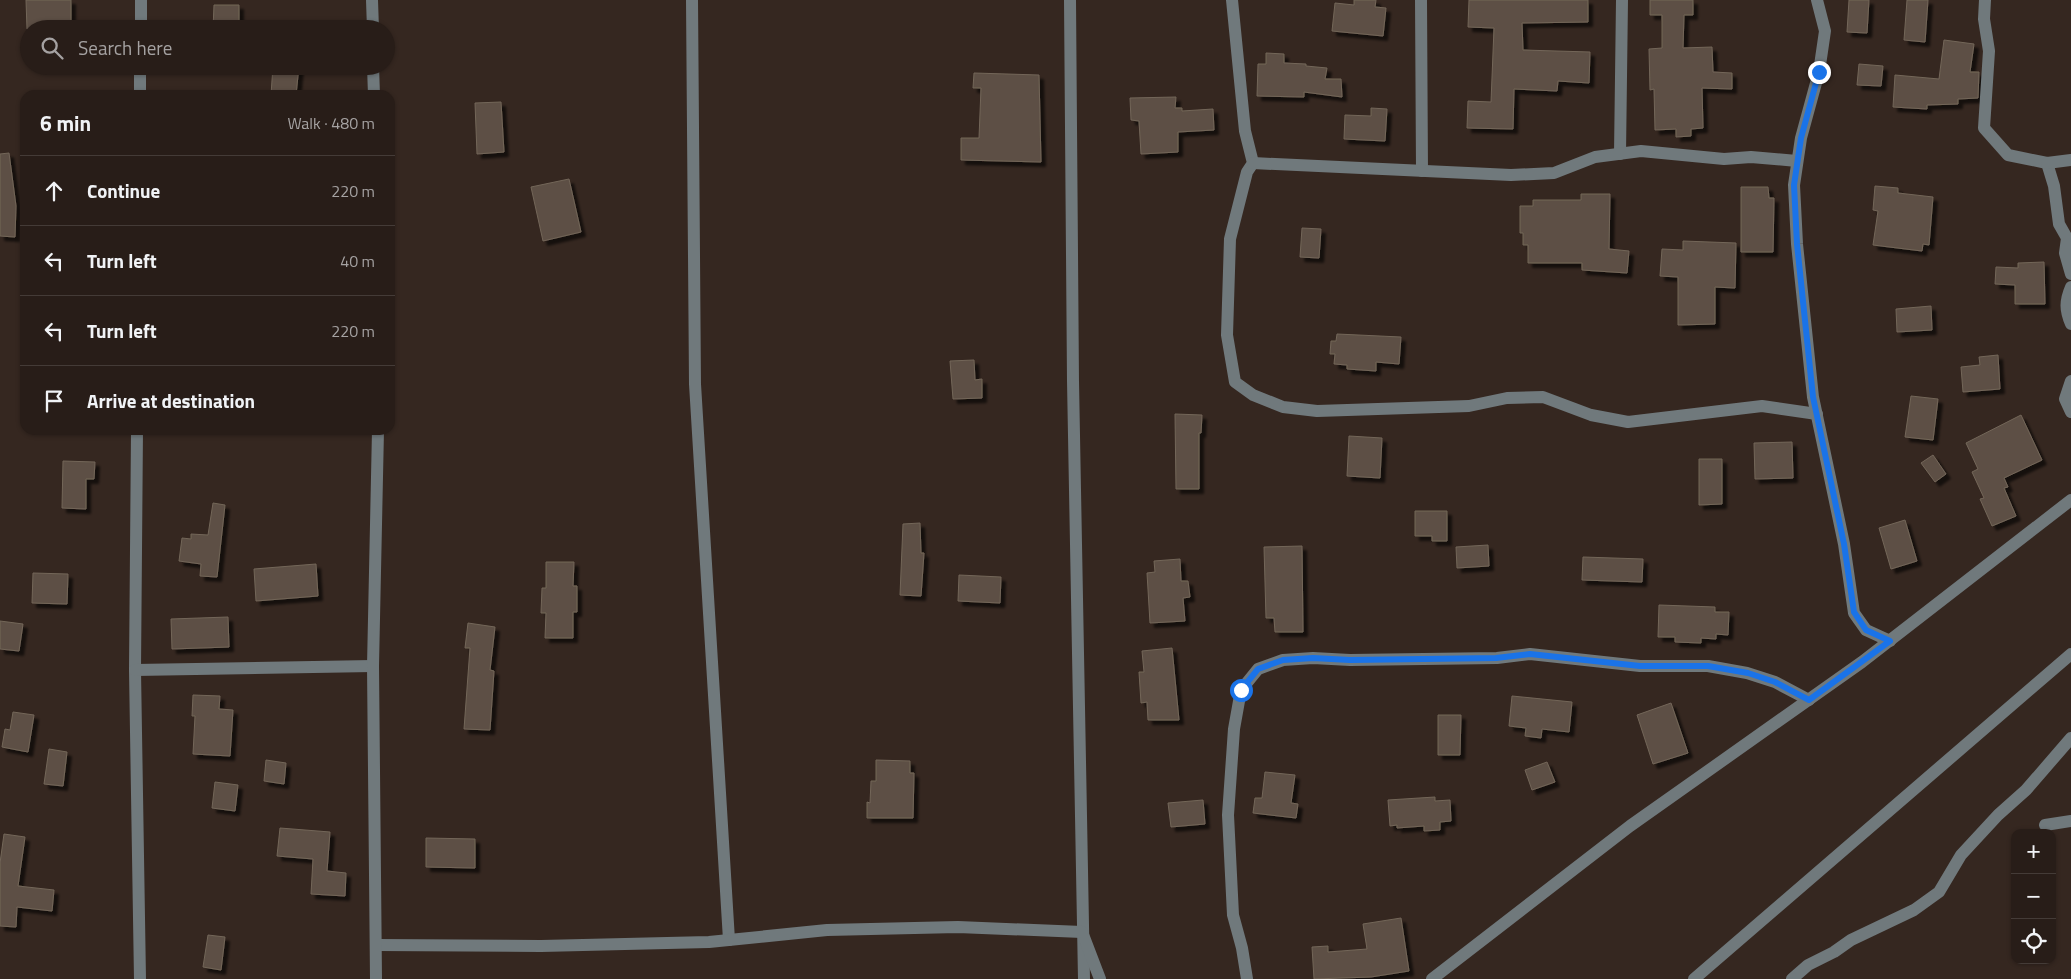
<!DOCTYPE html>
<meta charset="utf-8">
<style>
:root{--surface:#281d18;--page:#302621;--text:#f1f3f6;--muted:#a5a2a2;--line:#443b37}
body{margin:0;font-family:"Titillium Web",sans-serif;background:var(--page);color:var(--text)}
.controls{position:absolute;right:15px;bottom:15px;display:grid;overflow:hidden;border-radius:10px;box-shadow:0 1px 4px #0004}
.controls button{width:45px;height:45px;display:grid;place-items:center;padding:0;border:0;border-bottom:1px solid var(--line);background:var(--surface);color:var(--text);font:25px sans-serif}
.stop{position:absolute;width:15px;height:15px;margin:-11px;border:4px solid #1a73e8;border-radius:50%;background:#fff}
.stop.end{background:#1a73e8;border-color:#fff;box-shadow:0 1px 5px #0008}
.list{margin:0;padding:0;list-style:none}
h2{display:flex;justify-content:space-between;align-items:center;height:65px;margin:0;padding:0 20px;font-size:21px}
h2 small{font-size:16px;font-weight:400;color:var(--muted)}
.list li{display:grid;grid-template-columns:32px 1fr auto;gap:15px;align-items:center;box-sizing:border-box;height:70px;padding:0 20px;border-top:1px solid var(--line)}
.list b{display:block;font-size:19px;white-space:nowrap}
.list em{font-size:16px;font-style:normal;color:var(--muted)}
.icon{flex:none;width:28px;height:28px;fill:none;stroke:currentColor;stroke-width:2;stroke-linecap:round;stroke-linejoin:round}
.map{position:relative;flex:none;width:2071px;height:979px;overflow:hidden}
.search{position:absolute;background:var(--surface);box-shadow:0 1px 4px #0004;left:20px;top:20px;width:375px;height:55px;display:flex;align-items:center;gap:12px;box-sizing:border-box;padding:0 18px;border-radius:28px;color:var(--muted);font-size:19px}
.panel{position:absolute;background:var(--surface);box-shadow:0 1px 4px #0004;left:20px;top:90px;width:375px;height:345px;border-radius:15px}
.map>svg:first-child{display:block}
.building{fill:#5d5044;stroke:#736659;filter:url(#shadow)}
.lines{fill:none;stroke-linecap:round;stroke-linejoin:round}
.minor{stroke:#70797c;stroke-width:12}
.route{stroke:#1a73e8;stroke-width:6}
</style>
<div class="map">
<svg width="2071" height="979" viewBox="0 0 2071 979">
<defs>
<filter id="shadow"><feDropShadow dx="4.5" dy="4.5" stdDeviation="1" flood-color="#0009"/></filter>
</defs>
<rect width="100%" height="100%" fill="#352720"/>
<g class="building">
<polygon points="26,0 71,0 71,29 27,29"/>
<polygon points="1354,0 1376,0 1375,7 1386,8 1383,36 1332,31 1335,3 1354,5"/>
<polygon points="1469,0 1588,0 1588,22 1522,23 1523,50 1590,52 1589,83 1558,81 1557,91 1514,89 1513,129 1467,128 1468,101 1491,102 1494,28 1468,27"/>
<polygon points="1650,0 1693,0 1693,15 1684,15 1683,48 1712,47 1713,72 1732,73 1732,89 1702,88 1703,128 1691,129 1691,136 1676,137 1676,129 1655,130 1654,89 1650,90 1649,49 1662,48 1662,15 1650,15"/>
<polygon points="1849,0 1869,0 1867,33 1847,32"/>
<polygon points="1907,0 1928,0 1925,42 1904,40"/>
<polygon points="214,5 239,5 239,29 213,29"/>
<polygon points="1944,40 1974,44 1970,72 1979,72 1978,98 1958,99 1958,104 1927,105 1927,109 1893,107 1895,75 1939,79"/>
<polygon points="1266,53 1284,54 1284,63 1306,64 1306,66 1327,68 1325,79 1341,79 1342,97 1304,92 1304,97 1257,96 1258,64 1266,64"/>
<polygon points="1859,64 1883,66 1881,86 1857,85"/>
<polygon points="273,66 299,66 296,95 271,95"/>
<polygon points="974,73 1039,75 1041,162 961,160 961,138 979,138 981,88 973,88"/>
<polygon points="1176,97 1175,108 1182,108 1182,111 1213,109 1214,130 1178,132 1178,152 1141,154 1139,121 1131,120 1130,98"/>
<polygon points="501,102 504,152 477,154 475,103"/>
<polygon points="1371,108 1387,109 1385,141 1344,139 1345,115 1371,116"/>
<polygon points="9,153 16,206 15,237 0,236 0,154"/>
<polygon points="569,179 581,232 543,241 531,187"/>
<polygon points="1875,186 1898,188 1898,193 1933,197 1929,245 1923,244 1922,251 1873,245 1878,211 1873,210"/>
<polygon points="1741,187 1768,187 1769,198 1774,198 1773,252 1741,252"/>
<polygon points="1581,194 1610,194 1609,249 1629,251 1627,273 1582,270 1582,263 1528,263 1528,245 1523,245 1523,233 1520,233 1520,206 1533,206 1533,200 1581,200"/>
<polygon points="1302,228 1321,229 1319,258 1300,257"/>
<polygon points="1683,241 1736,243 1735,288 1715,287 1715,324 1678,325 1678,277 1660,276 1662,249 1683,250"/>
<polygon points="2044,262 2045,304 2015,304 2015,285 1995,284 1996,267 2018,268 2018,263"/>
<polygon points="1931,306 1932,330 1897,332 1896,309"/>
<polygon points="1337,334 1401,337 1399,364 1376,362 1376,371 1347,369 1347,365 1334,364 1335,354 1330,354 1331,341 1336,341"/>
<polygon points="1998,355 2000,389 1963,392 1961,367 1980,365 1979,357"/>
<polygon points="974,360 975,380 982,379 982,398 953,399 950,361"/>
<polygon points="1911,396 1938,399 1933,440 1905,437"/>
<polygon points="1175,414 1202,415 1201,433 1199,433 1199,489 1176,489"/>
<polygon points="2021,415 2042,460 2004,478 2008,487 2004,488 2016,516 1992,526 1980,499 1984,498 1972,472 1978,469 1966,443"/>
<polygon points="1349,436 1382,438 1380,478 1347,476"/>
<polygon points="1792,442 1793,478 1755,479 1754,443"/>
<polygon points="1933,455 1946,474 1935,482 1921,463"/>
<polygon points="1699,459 1722,459 1722,504 1699,505"/>
<polygon points="63,461 95,462 94,479 86,479 86,509 62,508"/>
<polygon points="213,503 225,505 217,577 200,576 201,564 179,561 182,538 191,539 191,534 208,535"/>
<polygon points="1415,511 1447,511 1447,541 1432,541 1432,536 1415,536"/>
<polygon points="1905,520 1917,561 1891,569 1879,528"/>
<polygon points="920,523 921,553 924,553 921,596 900,595 903,524"/>
<polygon points="1488,545 1489,566 1457,568 1456,547"/>
<polygon points="1302,546 1303,632 1275,632 1274,618 1266,618 1264,547"/>
<polygon points="1583,557 1643,559 1642,582 1582,580"/>
<polygon points="1180,559 1181,581 1188,581 1190,597 1183,598 1185,621 1150,623 1147,573 1155,572 1154,561"/>
<polygon points="546,562 574,562 573,586 577,586 577,612 573,612 573,638 545,638 546,613 541,613 542,588 546,588"/>
<polygon points="316,564 318,596 256,601 254,569"/>
<polygon points="33,573 68,574 67,604 32,603"/>
<polygon points="959,575 1001,577 1000,603 958,601"/>
<polygon points="1659,605 1715,607 1715,612 1729,612 1728,635 1716,634 1716,639 1701,638 1701,643 1675,642 1675,637 1658,637"/>
<polygon points="228,617 229,647 172,649 171,619"/>
<polygon points="0,621 23,624 19,651 0,649"/>
<polygon points="468,623 495,627 490,670 494,671 490,730 464,729 470,648 465,648"/>
<polygon points="1172,648 1179,720 1148,720 1147,702 1141,703 1139,672 1144,672 1142,651"/>
<polygon points="193,695 220,696 219,709 233,710 230,756 193,754 195,716 192,716"/>
<polygon points="1512,696 1572,702 1569,732 1542,729 1541,738 1525,736 1526,728 1509,726"/>
<polygon points="1671,703 1688,753 1653,764 1637,715"/>
<polygon points="13,712 34,715 28,752 2,747 5,729 10,730"/>
<polygon points="1438,715 1461,715 1460,755 1438,755"/>
<polygon points="49,749 67,752 63,786 44,784"/>
<polygon points="266,760 286,763 284,784 264,781"/>
<polygon points="876,760 910,761 910,773 914,773 913,818 867,818 867,802 870,803 871,781 876,781"/>
<polygon points="1547,762 1555,782 1532,790 1525,770"/>
<polygon points="1265,772 1295,775 1291,803 1298,804 1296,818 1253,813 1255,798 1262,798"/>
<polygon points="215,782 238,785 235,811 212,808"/>
<polygon points="1435,797 1435,801 1450,800 1451,821 1440,822 1440,830 1424,831 1424,826 1397,828 1397,825 1390,826 1388,800"/>
<polygon points="1203,800 1205,824 1171,827 1168,803"/>
<polygon points="280,828 330,832 327,871 346,873 345,896 311,894 313,859 277,856"/>
<polygon points="4,834 25,837 18,886 54,890 52,911 17,907 16,927 0,926 0,863"/>
<polygon points="426,838 475,839 475,868 426,867"/>
<polygon points="1401,918 1409,971 1371,977 1314,979 1312,947 1328,946 1328,952 1367,949 1363,924"/>
<polygon points="208,935 225,937 221,970 203,967"/>
</g>
<g class="lines">
<g class="minor">
<polyline points="372,0 373,29"/>
<polyline points="692,0 695,384 729,940"/>
<polyline points="1070,0 1073,381 1084,979"/>
<polyline points="1232,0 1245,131 1253,163 1247,172 1230,239 1227,335 1235,382 1253,395 1283,407 1317,411 1469,406 1507,398 1543,397 1591,415 1628,422 1762,406 1817,414"/>
<polyline points="1421,0 1422,171"/>
<polyline points="1817,0 1825,31 1819,72 1801,138 1794,185 1797,244 1813,397 1844,544 1854,613 1866,630 1890,641"/>
<polyline points="1985,0 1984,19 1989,51 1984,128 2008,155 2047,163 2054,186 2059,224 2067,238 2065,253 2071,274"/>
<polyline points="141,29 141,0"/>
<polyline points="373,66 374,95"/>
<polyline points="140,95 140,66"/>
<polyline points="1620,154 1622,0"/>
<polyline points="1253,163 1511,175 1554,173 1595,157 1641,151 1724,159 1751,157 1797,161"/>
<polyline points="2047,163 2071,160"/>
<path d="M 2071,287 C 2065,301 2065,310 2071,324"/>
<polyline points="2071,381 2065,399 2071,412"/>
<polyline points="137,430 135,670 140,979"/>
<polyline points="135,670 373,666"/>
<polyline points="2045,825 2071,821"/>
<polyline points="377,945 541,946 709,942 827,930 958,927 1082,932 1100,979"/>
<polyline points="376,979 373,666 378,430"/>
<polyline points="1247,979 1242,948 1233,915 1228,815 1234,729 1241,690 1258,669 1283,660 1313,658 1350,660 1497,658 1530,654 1640,666 1708,666 1747,673 1775,682 1809,700"/>
<polyline points="1432,979 1630,826 1862,662 2071,500"/>
<polyline points="1694,979 2071,654"/>
<polyline points="1792,979 1808,965 1834,952 1851,940 1914,910 1939,892 1961,855 1998,815 2026,790 2071,738"/>
</g>
</g>
<g class="lines">
<polyline class="route" points="1241,690 1258,669 1283,660 1313,658 1350,660 1496,658 1530,654 1640,666 1708,666 1748,673 1775,682 1809,700 1890,641 1866,630 1854,612 1844,544 1813,397 1797,244 1794,185 1801,138 1819,72"/>
</g>
</svg>
<div class="controls">
<button>+</button>
<button>−</button>
<button><svg class="icon" aria-label="locate" viewBox="0 0 24 24"><circle cx="12" cy="12" r="6"/><path d="M12 2v4M12 18v4M2 12h4M18 12h4"/></svg></button>
</div>
<div class="stop" style="left:1241px;top:690px"></div>
<div class="stop end" style="left:1819px;top:72px"></div>
<div class="search"><svg class="icon" aria-label="search" viewBox="0 0 24 24"><circle cx="10" cy="10" r="6"/><path d="M15 15l6 6"/></svg>Search here</div>
<section class="panel">
<h2>6 min<small>Walk · 480 m</small></h2>
<ul class="list">
<li><svg class="icon" aria-label="ahead" viewBox="0 0 24 24"><path d="M12 20V5M6 11l6-6 6 6"/></svg><div><b>Continue</b></div><em>220 m</em></li>
<li><svg class="icon" aria-label="left" viewBox="0 0 24 24"><path d="M17 20v-9H6M10 6l-5 5 5 5"/></svg><div><b>Turn left</b></div><em>40 m</em></li>
<li><svg class="icon" aria-label="left" viewBox="0 0 24 24"><path d="M17 20v-9H6M10 6l-5 5 5 5"/></svg><div><b>Turn left</b></div><em>220 m</em></li>
<li><svg class="icon" aria-label="arrive" viewBox="0 0 24 24"><path d="M6 21V4h12l-3 4 3 4H6"/></svg><div><b>Arrive at destination</b></div></li>
</ul>
</section>
</div>
